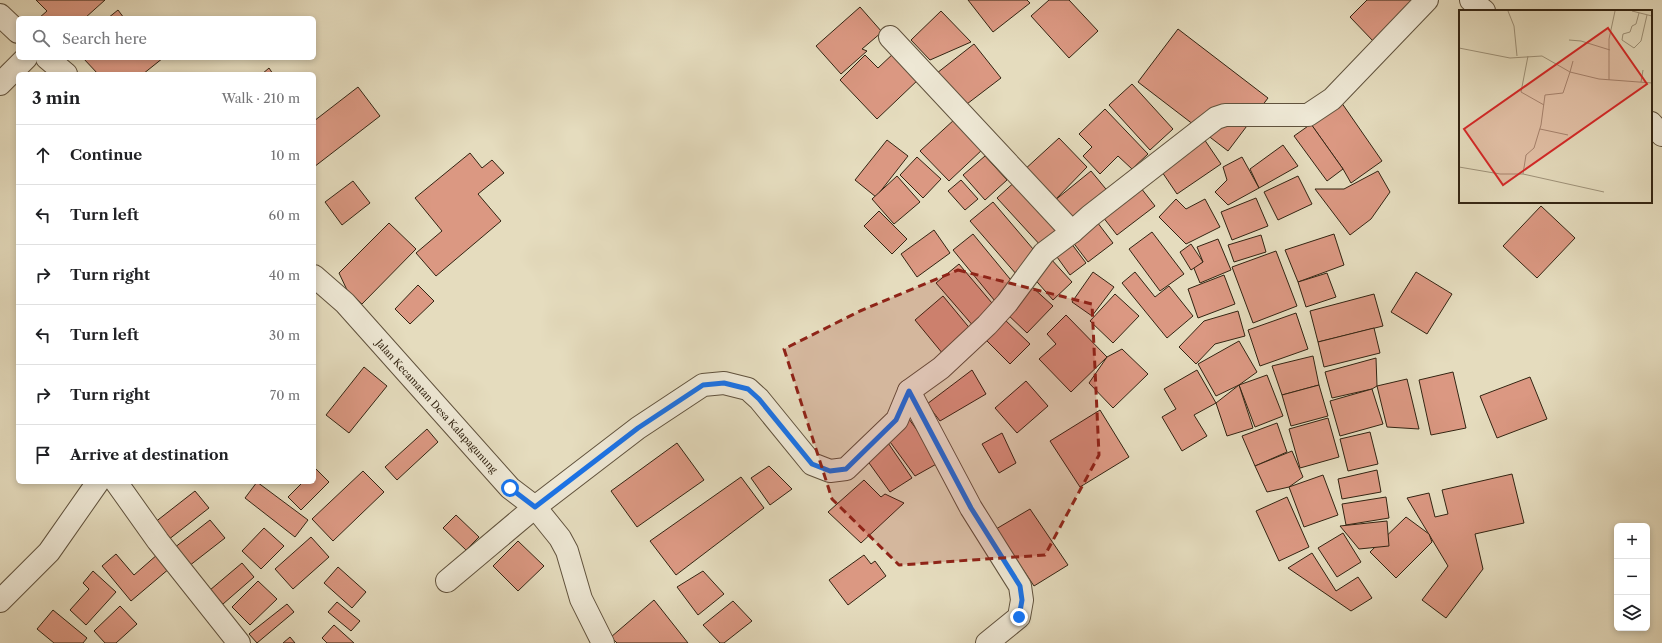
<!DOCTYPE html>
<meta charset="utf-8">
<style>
:root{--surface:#fff;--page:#f2f2f2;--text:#202124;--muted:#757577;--line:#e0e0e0}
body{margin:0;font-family:"Libre Caslon Text",serif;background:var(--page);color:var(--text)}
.controls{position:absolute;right:12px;bottom:12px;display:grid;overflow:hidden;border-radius:6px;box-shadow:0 2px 6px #0003}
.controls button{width:36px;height:36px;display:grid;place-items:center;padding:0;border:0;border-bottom:1px solid var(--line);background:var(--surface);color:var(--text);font:20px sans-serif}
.stop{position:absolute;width:12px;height:12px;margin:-9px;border:3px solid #1a73e8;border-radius:50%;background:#fff}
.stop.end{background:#1a73e8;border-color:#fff;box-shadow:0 1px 4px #0008}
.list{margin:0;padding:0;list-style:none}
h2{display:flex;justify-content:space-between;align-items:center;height:52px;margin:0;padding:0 16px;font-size:17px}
h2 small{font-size:13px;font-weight:400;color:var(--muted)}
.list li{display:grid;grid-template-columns:26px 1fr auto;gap:12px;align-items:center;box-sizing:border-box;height:60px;padding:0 16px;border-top:1px solid var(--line)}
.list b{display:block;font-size:15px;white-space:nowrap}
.list em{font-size:13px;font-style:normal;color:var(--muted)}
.icon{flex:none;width:22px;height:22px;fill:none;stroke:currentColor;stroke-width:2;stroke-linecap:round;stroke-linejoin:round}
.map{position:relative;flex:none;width:1662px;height:643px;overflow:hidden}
.search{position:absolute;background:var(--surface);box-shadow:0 2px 6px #0003;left:16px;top:16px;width:300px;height:44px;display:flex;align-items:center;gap:10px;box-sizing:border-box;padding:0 14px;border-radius:6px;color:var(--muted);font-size:15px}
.panel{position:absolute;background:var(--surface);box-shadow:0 2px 6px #0003;left:16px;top:72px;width:300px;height:412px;border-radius:6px}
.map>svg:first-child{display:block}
.building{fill:#db9882;stroke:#332412}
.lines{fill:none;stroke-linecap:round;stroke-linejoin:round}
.street-casing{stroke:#60523d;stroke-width:24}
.street{stroke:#eee8d5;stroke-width:22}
.route{stroke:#1a73e8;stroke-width:5}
.marked{fill:#8f2418;fill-opacity:0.2;stroke:#8f2418;stroke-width:3;stroke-dasharray:8 5;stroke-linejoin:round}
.labels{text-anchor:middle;stroke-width:3;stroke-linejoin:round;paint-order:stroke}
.street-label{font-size:10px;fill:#332412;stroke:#eee8d5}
.inset-road{fill:none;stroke:#9e9279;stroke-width:1}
.view{fill:#d62828;fill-opacity:0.15;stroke:#d62828;stroke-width:2}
.inset-edge{fill:none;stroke:#332412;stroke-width:2}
</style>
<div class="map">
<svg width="1662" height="643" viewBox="0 0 1662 643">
<rect width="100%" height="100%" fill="#e5dcbe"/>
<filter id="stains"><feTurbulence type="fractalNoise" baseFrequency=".005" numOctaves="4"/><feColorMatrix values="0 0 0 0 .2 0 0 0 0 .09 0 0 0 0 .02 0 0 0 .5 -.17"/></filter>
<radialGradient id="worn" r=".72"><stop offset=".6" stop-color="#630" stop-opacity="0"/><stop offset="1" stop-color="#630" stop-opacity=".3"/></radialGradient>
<g class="building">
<polygon points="36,0 105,0 85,18 39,18 47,11"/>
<polygon points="968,0 1027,0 1030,3 993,32"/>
<polygon points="1049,0 1069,0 1098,31 1069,58 1031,16"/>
<polygon points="1367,0 1418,0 1374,42 1350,17"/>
<polygon points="860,7 882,32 862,49 867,51 841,74 816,46"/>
<polygon points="118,10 124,18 108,18"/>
<polygon points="941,11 971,42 930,60 911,40"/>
<polygon points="1178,29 1268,98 1228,151 1138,82"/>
<polygon points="974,44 1001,78 963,107 937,73"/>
<polygon points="895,52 920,78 877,119 840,80 865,55 878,68"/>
<polygon points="83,58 163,58 143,74 98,74"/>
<polygon points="269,68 273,74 262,74"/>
<polygon points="1132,84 1173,129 1150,150 1109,105"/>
<polygon points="358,87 380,116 314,167 314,121"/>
<polygon points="1339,99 1382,161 1351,183 1343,169 1308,120"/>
<polygon points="1105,109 1148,154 1132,169 1118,156 1100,174 1083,156 1092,147 1079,134"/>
<polygon points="955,119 983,149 949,181 920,151"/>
<polygon points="1311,124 1343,169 1327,181 1294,136"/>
<polygon points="1059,138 1087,167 1054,201 1023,171"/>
<polygon points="1204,139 1221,164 1177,194 1160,169"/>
<polygon points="887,140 908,156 876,197 855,180"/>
<polygon points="1283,145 1298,166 1259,188 1250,169"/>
<polygon points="470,153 482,168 492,160 504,173 478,194 501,221 436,276 416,253 442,231 415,198"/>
<polygon points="985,156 1007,180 985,200 963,175"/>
<polygon points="917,157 941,179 923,198 900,175"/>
<polygon points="1242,157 1259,188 1228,205 1215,192 1227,180 1223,167"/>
<polygon points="1091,171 1110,194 1074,224 1054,201"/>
<polygon points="1378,171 1390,192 1371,219 1350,235 1315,189 1344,189"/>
<polygon points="897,176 920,202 894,224 872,199"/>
<polygon points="1298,176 1312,204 1278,220 1264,192"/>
<polygon points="1018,179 1063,228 1042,247 997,198"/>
<polygon points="961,180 978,199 965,210 948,191"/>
<polygon points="353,181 370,203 342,225 325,202"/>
<polygon points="1137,183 1155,206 1117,235 1099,212"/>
<polygon points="1256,198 1268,226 1232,240 1221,212"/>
<polygon points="1176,199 1186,209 1205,199 1220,227 1186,244 1159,217"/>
<polygon points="993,202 1039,256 1017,275 970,221"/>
<polygon points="1541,206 1575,238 1537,278 1503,246"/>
<polygon points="879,211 907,239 892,254 864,226"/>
<polygon points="1094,218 1113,243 1088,262 1069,237"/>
<polygon points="389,223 416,249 362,304 347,290 339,273"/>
<polygon points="934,230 950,253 917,277 901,254"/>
<polygon points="1152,232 1184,274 1160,291 1129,249"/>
<polygon points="973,234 1015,285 995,301 953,250"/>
<polygon points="1334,234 1344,265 1298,282 1285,250"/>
<polygon points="1261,235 1266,252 1234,262 1228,245"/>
<polygon points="1068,239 1086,263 1070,275 1052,250"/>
<polygon points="1218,239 1231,270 1200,283 1193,266 1203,262 1197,247"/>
<polygon points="1191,244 1203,262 1191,270 1180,252"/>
<polygon points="1276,251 1297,306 1253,323 1232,267"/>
<polygon points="1050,258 1072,282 1053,300 1031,275"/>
<polygon points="959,264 997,309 975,328 936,283"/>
<polygon points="1093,272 1114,287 1092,316 1072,302"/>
<polygon points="1135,272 1155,297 1169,286 1193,316 1167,338 1122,283"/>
<polygon points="1416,272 1452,294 1427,334 1391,312"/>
<polygon points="1327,273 1336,297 1306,307 1298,282"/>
<polygon points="1224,275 1235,304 1198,318 1188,289"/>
<polygon points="418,285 434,301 410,324 395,309"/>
<polygon points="1031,286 1053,306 1027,333 1005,312"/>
<polygon points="1115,294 1139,316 1113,343 1090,321"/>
<polygon points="1374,294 1383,326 1318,342 1310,311"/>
<polygon points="943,296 972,331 943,354 915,320"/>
<polygon points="1238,311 1245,336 1215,344 1196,364 1179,347 1204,321"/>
<polygon points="1296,313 1308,349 1260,366 1248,330"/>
<polygon points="1066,315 1107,357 1071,392 1039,359 1056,344 1047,334"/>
<polygon points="1003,318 1030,344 1010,364 984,338"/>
<polygon points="1374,328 1380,353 1324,367 1318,342"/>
<polygon points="1239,341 1257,372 1239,385 1216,396 1198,364"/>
<polygon points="1122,349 1148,374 1113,408 1089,383 1107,357"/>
<polygon points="1313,356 1319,385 1282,395 1272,366"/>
<polygon points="1376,358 1377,386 1372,389 1332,398 1325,372"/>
<polygon points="364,367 387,386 349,433 326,415"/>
<polygon points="972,370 986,394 940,421 927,404"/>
<polygon points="1197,370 1216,403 1194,415 1207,436 1182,451 1162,417 1176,409 1164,389"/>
<polygon points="1453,372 1466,428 1431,435 1419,380"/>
<polygon points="1267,375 1283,416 1255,427 1239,385"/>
<polygon points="1530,377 1547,419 1497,438 1480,396"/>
<polygon points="1407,379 1419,429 1387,427 1377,386"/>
<polygon points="1026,381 1048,406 1017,433 995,408"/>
<polygon points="1239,385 1253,428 1227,436 1216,403"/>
<polygon points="1319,385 1328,416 1291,426 1282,395"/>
<polygon points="1372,389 1383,424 1340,436 1330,401"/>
<polygon points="1100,410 1129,457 1080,487 1050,441"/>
<polygon points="1328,418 1339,457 1300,468 1289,429"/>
<polygon points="909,419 940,462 915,476 885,435"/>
<polygon points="1277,423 1287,452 1255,466 1242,436"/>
<polygon points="427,429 438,442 397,480 385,467"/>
<polygon points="1370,432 1378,464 1348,471 1340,439"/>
<polygon points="1002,433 1016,463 999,473 982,444"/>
<polygon points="884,437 912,478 890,492 864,456"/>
<polygon points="677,443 704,480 637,527 611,491"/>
<polygon points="1292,451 1303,477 1289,487 1267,492 1255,466"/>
<polygon points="769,466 792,489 770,505 751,478"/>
<polygon points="316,469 329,482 301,510 288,497 303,482 314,482 314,471"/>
<polygon points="1377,470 1381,492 1342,499 1338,479"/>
<polygon points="363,471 384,492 333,541 312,519"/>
<polygon points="1512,474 1524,523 1475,534 1483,569 1446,618 1422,600 1448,566 1407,498 1429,493 1435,517 1448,514 1442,490"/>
<polygon points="1323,475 1338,515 1304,527 1289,487"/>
<polygon points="741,477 764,508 676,575 650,541"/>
<polygon points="864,480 881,497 885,494 904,503 861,543 828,512"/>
<polygon points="257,482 308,520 295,537 245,498"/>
<polygon points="195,491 209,508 168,540 154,523"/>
<polygon points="1287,497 1309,547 1279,561 1256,511"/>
<polygon points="1386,497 1389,518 1346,525 1342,504"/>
<polygon points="1030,509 1068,565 1034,586 996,529"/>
<polygon points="456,515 479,537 466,550 443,528"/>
<polygon points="1406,517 1429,534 1432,542 1396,578 1370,552"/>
<polygon points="210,520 225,538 189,566 174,548"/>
<polygon points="1387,521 1389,546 1359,549 1340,526"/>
<polygon points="264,528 284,546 261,569 242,551"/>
<polygon points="1343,533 1361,562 1337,577 1318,548"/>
<polygon points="311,537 329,557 293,589 275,569"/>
<polygon points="518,541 544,566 518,591 493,566"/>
<polygon points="1312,553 1336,591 1358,577 1372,598 1351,611 1288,568"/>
<polygon points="116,554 134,575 158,554 170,568 131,601 102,566"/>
<polygon points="864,555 871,564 875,561 886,576 848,605 829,580"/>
<polygon points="242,563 254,577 223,604 210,590"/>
<polygon points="338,567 366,592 352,608 324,583"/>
<polygon points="93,571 116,592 86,625 70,610 89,589 83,583"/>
<polygon points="703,571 724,594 698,615 677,587"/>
<polygon points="258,581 277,599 250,625 232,607"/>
<polygon points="654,600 688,643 617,643 611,637"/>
<polygon points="733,601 752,621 724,643 720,643 703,625"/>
<polygon points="337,602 360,621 351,631 328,612"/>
<polygon points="287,604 294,612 257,643 249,634"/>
<polygon points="120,606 137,624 116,643 105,643 94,631"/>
<polygon points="53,610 87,638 83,643 54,643 37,629"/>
<polygon points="334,625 354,643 327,643 322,638"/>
<polygon points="290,637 295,643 283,643"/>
</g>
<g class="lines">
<defs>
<g id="street">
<polyline points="1471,0 1484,11"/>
<polyline points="0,15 18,32"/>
<polyline points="890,37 1072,232"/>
<polyline points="47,58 66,74"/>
<polyline points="0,84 26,58"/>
<polyline points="1651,123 1662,135"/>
<polyline points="314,276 345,303 510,488 535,507 638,428 703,385 724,383 748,389 759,399 812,464 830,471 846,469 897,420 909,391 941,368 987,325 1007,303 1044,253 1072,232 1090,216 1216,118 1225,115 1308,115 1332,99 1427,0"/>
<polyline points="909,391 971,508 1020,586 1022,600 1019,617 987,643"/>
<polyline points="116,482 158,541 239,643"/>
<polyline points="447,581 535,507 560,538 567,551 581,599 603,643"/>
<polyline points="0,601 49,552 98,482"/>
</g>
</defs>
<use href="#street" class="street-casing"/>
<use href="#street" class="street"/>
</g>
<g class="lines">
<polyline class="route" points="510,488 535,507 638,428 703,385 724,383 748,389 759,399 812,464 830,471 846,469 896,420 909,391 971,508 1020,586 1022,600 1019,617"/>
</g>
<path class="marked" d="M 958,270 L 1092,304 L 1099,455 L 1045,555 L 899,565 L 832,499 L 784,349 L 860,311 Z"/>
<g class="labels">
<g class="street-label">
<text transform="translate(437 406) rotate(48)" y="4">Jalan Kecamatan Desa Kalapagunung</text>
</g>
</g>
<g transform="translate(1459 10)">
<rect width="193" height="193" fill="#e5dcbe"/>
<path class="inset-road" d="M 49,1 L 55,16 L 58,46M 173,1 L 193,6M 180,3 L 177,14 L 173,16 L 171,22 L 164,24 L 163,30 L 175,38 L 182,31 L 188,5M 110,30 L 122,31 L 151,40M 0,38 L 51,48 L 83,46 L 111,62 L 114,51M 69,46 L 62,82 L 85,95M 150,70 L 150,29 L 156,1M 182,72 L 184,60M 81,119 L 109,125M 0,157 L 41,164 L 64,164 L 145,182M 64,164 L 67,145 L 75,138 L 82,115 L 86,85 L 104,83 L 111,62 L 140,69 L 193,73"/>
<path class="view" d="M 149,18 L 188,74 L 44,175 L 5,119 Z"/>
<rect width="193" height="193" class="inset-edge"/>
</g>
<rect width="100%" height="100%" filter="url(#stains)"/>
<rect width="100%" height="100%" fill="url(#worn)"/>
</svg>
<div class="controls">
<button>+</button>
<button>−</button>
<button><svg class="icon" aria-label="layers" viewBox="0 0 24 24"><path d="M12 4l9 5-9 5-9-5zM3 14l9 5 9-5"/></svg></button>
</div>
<div class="stop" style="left:510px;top:488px"></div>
<div class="stop end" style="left:1019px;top:617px"></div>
<div class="search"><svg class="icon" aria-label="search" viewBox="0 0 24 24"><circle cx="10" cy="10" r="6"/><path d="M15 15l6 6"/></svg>Search here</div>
<section class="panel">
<h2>3 min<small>Walk · 210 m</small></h2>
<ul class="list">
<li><svg class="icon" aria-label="ahead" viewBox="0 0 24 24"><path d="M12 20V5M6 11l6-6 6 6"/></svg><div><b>Continue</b></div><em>10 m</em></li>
<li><svg class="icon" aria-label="left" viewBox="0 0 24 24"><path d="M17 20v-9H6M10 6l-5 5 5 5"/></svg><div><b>Turn left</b></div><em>60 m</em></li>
<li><svg class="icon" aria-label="right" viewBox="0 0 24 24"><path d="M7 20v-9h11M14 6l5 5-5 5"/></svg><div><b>Turn right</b></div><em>40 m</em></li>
<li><svg class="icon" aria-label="left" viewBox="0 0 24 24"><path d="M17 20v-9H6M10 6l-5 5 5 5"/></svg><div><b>Turn left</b></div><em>30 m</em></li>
<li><svg class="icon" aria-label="right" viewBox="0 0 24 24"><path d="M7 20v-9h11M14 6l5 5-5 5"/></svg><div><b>Turn right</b></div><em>70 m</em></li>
<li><svg class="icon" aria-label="arrive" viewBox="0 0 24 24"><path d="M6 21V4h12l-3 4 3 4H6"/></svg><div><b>Arrive at destination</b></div></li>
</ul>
</section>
</div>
